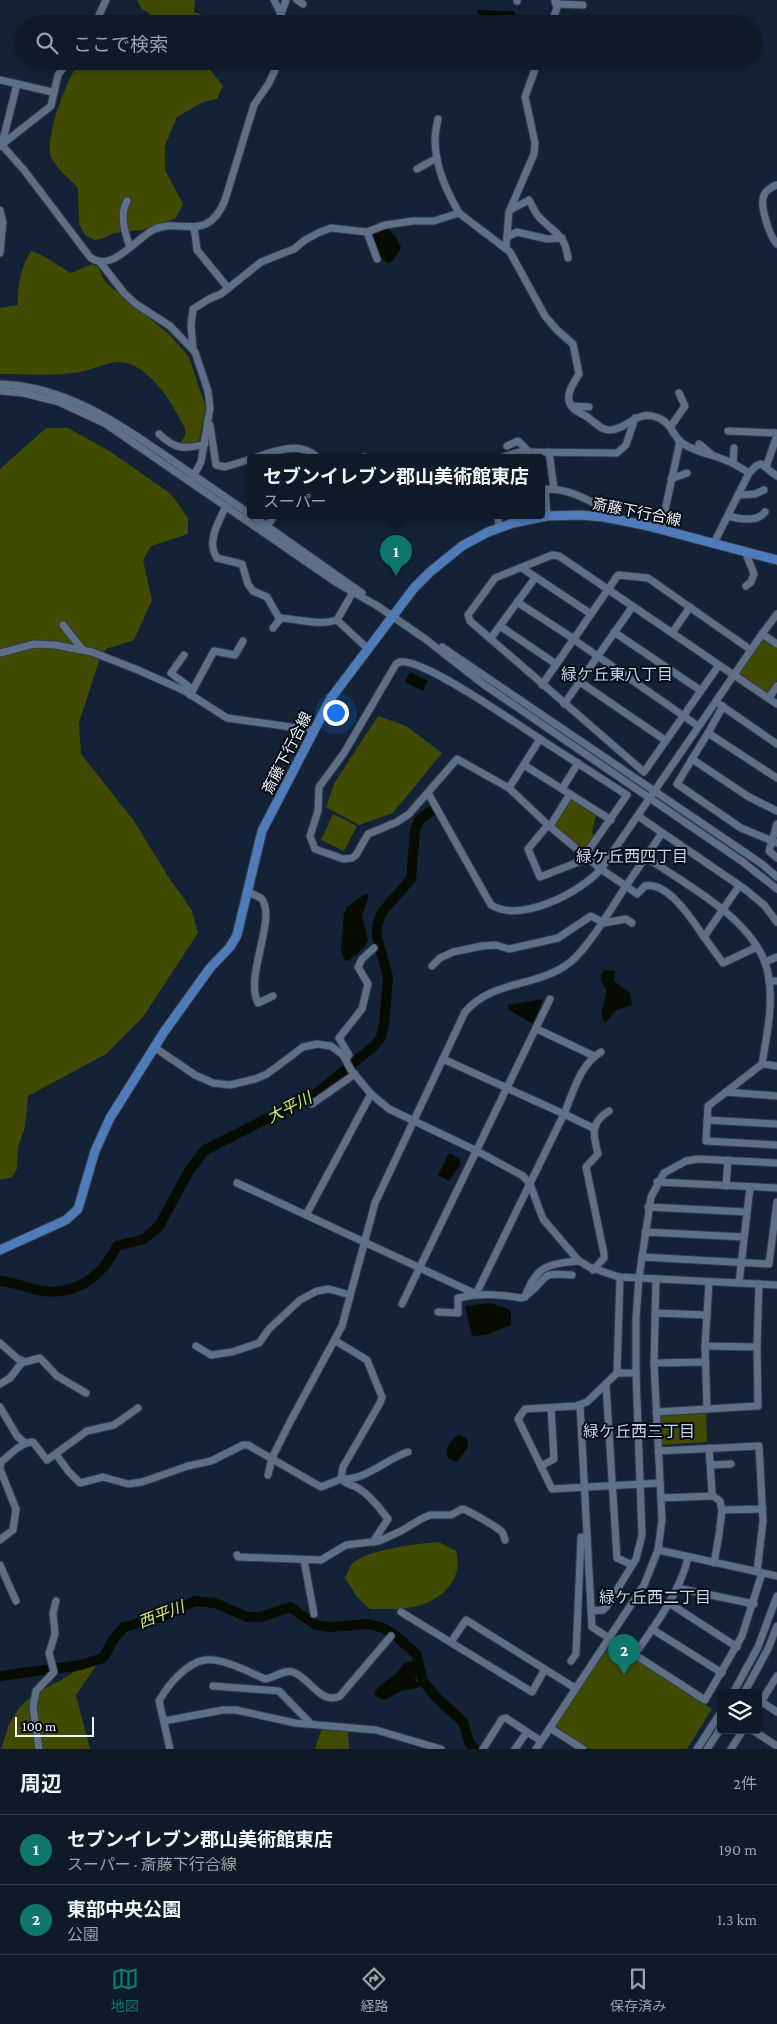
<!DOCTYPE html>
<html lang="ja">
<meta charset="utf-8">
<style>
:root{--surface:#0e1a28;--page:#172330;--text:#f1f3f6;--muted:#9ba1a8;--line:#2e3845;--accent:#0f766e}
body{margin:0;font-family:"Crimson Pro","Noto Sans JP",serif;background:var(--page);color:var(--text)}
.controls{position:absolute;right:15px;bottom:15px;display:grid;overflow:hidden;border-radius:5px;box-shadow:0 2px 12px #0003}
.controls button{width:45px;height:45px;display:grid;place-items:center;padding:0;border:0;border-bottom:1px solid var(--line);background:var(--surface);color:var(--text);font:25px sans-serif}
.scale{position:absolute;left:15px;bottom:12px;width:79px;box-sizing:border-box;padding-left:5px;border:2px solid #eef4fd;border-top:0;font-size:14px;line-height:18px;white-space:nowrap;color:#eef4fd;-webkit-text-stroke:4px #060b14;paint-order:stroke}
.you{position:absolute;left:335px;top:712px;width:18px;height:18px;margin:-12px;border:4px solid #fff;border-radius:50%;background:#1a73e8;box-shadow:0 0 0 8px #1a73e833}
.badge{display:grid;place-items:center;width:32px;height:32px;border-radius:50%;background:var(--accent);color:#fff;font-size:16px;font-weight:700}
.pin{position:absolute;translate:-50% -41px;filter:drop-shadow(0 1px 2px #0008)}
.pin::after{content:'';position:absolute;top:26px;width:18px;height:15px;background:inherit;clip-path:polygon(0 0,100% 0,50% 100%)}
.popup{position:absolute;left:247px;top:454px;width:298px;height:65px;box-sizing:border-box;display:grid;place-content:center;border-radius:5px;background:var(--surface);filter:drop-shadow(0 1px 4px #0005);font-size:16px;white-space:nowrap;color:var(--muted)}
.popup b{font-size:19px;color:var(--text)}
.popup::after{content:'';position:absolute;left:50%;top:100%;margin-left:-10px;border:10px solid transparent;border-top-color:var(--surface)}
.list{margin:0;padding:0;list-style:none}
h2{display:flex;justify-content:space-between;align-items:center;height:65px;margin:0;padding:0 20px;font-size:21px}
h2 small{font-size:16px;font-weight:400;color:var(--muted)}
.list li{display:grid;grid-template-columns:32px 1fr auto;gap:15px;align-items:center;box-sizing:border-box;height:70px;padding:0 20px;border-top:1px solid var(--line)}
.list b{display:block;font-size:19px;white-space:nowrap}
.list p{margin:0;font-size:16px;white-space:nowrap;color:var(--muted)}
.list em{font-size:16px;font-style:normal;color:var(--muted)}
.icon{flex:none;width:28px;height:28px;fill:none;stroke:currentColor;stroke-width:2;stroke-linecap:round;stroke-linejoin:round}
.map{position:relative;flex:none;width:777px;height:1749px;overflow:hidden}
.search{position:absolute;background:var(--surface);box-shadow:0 2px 12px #0003;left:15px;right:15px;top:15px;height:55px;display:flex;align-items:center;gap:12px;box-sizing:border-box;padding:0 18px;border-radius:28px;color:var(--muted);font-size:19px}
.sheet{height:205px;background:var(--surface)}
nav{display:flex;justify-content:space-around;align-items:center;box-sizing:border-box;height:70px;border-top:1px solid var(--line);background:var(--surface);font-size:14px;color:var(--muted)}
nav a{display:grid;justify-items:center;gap:2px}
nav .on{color:var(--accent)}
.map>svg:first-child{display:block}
.green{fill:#404b00}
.water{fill:#070b00}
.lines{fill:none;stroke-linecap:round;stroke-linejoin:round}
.river{stroke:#070b00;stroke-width:10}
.minor-casing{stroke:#303a49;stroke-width:9}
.major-casing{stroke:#303a49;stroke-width:11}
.minor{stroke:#5e6f87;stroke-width:7}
.major{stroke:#4f7cb8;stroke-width:9}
.labels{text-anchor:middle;stroke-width:4;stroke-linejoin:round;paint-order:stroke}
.street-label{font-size:15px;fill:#eef4fd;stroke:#060b14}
.neighbourhood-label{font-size:16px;fill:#c1d5ef;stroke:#060b14}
.water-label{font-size:16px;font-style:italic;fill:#d0ea6a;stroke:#060b14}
</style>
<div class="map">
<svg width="777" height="1749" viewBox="0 0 777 1749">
<rect width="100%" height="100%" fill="#132236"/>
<g class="green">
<polygon points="137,0 195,0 194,12 211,18 211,24 145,24 150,14 141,8"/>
<path d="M 80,61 L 203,61 L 223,86 L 217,99 L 203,102 L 177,117 L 165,146 L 165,170 L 183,204 L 176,218 L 142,230 L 114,233 L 104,238 L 95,240 L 86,236 L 79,224 L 78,188 C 70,179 58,170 52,159 C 43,141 67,77 80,61 Z"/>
<path d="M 31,251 C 46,255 57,266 71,273 L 92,264 L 98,267 L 105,282 L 170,335 L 189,357 L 206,408 L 199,441 L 182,445 L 180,442 C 190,433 184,426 178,416 C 169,396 143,360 117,362 C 104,363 88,372 73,373 C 49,376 24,374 0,374 L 0,308 L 18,305 C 17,288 21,266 31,251 Z"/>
<polygon points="46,428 68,428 111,452 171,494 188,518 188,534 151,546 143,560 152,600 134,640 106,649 100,658 79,723 81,754 134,821 171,881 183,897 192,911 198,933 143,1017 106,1054 28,1096 25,1127 18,1147 17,1169 12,1177 0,1180 0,469"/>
<polygon points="763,637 777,647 777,680 767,694 738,674"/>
<polygon points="378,716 406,726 442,753 393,813 359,825 326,807 335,782"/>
<polygon points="570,798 596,815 592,833 597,838 586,851 553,824"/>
<polygon points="333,814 357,826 344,851 321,840"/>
<polygon points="706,1413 707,1442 661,1445 659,1416"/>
<path d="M 439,1542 L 456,1551 C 464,1578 443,1599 418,1606 C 403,1610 385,1609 370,1609 L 357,1597 L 345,1578 C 347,1574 349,1568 352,1564 C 365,1550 419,1543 439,1542 Z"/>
<polygon points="610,1640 712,1709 687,1749 590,1749 557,1727 558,1719"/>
<polygon points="93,1660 98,1663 76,1695 90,1749 1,1749 9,1724 19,1708 34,1694 61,1680"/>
<polygon points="322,1728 348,1730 349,1749 315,1749"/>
</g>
<g class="water">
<path d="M 479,10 L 513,11 L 515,13 L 514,24 C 499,24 485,26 477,11 Z"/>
<path d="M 384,228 L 388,229 L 395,235 L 401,247 L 393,261 L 388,263 C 379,258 372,243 372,233 Z"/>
<polygon points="410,672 428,681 423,691 405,682"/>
<polygon points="365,894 369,895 362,916 368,940 364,948 348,961 344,960 341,950 344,913 347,907"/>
<path d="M 606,970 L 615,971 L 614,981 L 630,993 L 632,1005 L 616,1010 L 605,1023 C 597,1011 607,1002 606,990 L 601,980 L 602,973 Z"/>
<polygon points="543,999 533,1024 509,1010 508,1005"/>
<polygon points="449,1153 460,1159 460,1165 449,1181 438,1175"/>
<polygon points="490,1303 511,1310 511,1325 486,1335 472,1336 465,1306"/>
<path d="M 459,1435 L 467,1439 L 468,1447 L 457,1462 L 448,1458 C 443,1449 451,1440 459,1435 Z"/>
<path d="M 411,1661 L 416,1664 L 418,1669 L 415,1680 L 421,1685 L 420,1687 C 413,1689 405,1689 399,1692 C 388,1697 385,1705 374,1694 C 380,1681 397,1678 403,1664 Z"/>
</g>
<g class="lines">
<g class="river">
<path d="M 0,1281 C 15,1282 28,1289 42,1291 C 77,1296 103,1275 117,1246 L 144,1239 L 159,1226 L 189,1171 L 205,1150 L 317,1093 L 374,1046 L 381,1037 L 384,1025 L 388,977 L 377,937 L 377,926 L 382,912 L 411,879 L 415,831 L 419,820 L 435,808"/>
<polyline points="0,1676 81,1665 103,1658 113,1640 124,1627 161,1617 195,1601 215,1603 247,1617 260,1617 290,1607 316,1625 329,1627 369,1624 383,1628 395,1635 416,1654 423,1681 435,1696 463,1722 470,1744 474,1748"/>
</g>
<defs>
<g id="minor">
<polyline points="274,0 281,14"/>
<polyline points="297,0 303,4"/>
<polyline points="557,0 557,4 583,5"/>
<polyline points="517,1 517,0"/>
<polyline points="95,24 106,0"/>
<polyline points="280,24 280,17 286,0"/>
<polyline points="551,24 557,8 555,2"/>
<polyline points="0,80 52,92"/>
<path d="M 438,119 C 437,125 435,132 435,139 C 435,166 446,190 459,213"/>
<path d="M 0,143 L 24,170 L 90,257 C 110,274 136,239 153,230 C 178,216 207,245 225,200 L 254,105 L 269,83 L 279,61"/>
<polyline points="2,144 17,84"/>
<polyline points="0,146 51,106 58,75 68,61"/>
<polyline points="417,169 437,158"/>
<path d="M 776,185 C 772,187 766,190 764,195 C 759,205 770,237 777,244"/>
<path d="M 127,201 C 119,215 125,233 130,247"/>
<polyline points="0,210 3,222 0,253"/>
<path d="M 510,210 L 529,200 C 532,205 535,213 539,217 C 554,233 565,234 568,258"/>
<polyline points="194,227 197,250 228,288"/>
<polyline points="367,232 377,259"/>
<polyline points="507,237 517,232 547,239 562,238"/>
<polyline points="506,247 509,212 534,154 535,143 525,97 538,61"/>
<polyline points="100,262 124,293 136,304 170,326 195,352 208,391 210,408 201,462 192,479"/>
<path d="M 193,348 L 191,325 L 193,309 L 209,299 L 221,294 L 261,262 L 294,249 L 305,240 L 320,232 L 331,228 L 367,232 L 385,225 L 413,221 L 434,221 L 459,213 L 510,252 L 545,316 L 557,330 L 573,344 L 579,374 C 573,384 562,398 574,409 C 578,413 586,415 590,419 C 597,424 601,430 609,430 C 627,430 636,410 656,417 C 672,422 671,434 682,443 C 695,452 711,454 725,460 C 734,463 741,468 749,473 L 714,543"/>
<path d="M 0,384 C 64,386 115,421 166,456 C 194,476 223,495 251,515"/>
<polyline points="0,391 23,393 59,402 106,424 337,583 376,605 424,638 483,684 743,862 777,889"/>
<polyline points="572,406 589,407"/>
<polyline points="210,425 216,465 225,467 251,459"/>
<polyline points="671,426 685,406 679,393"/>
<polyline points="728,431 777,433"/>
<path d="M 159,434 C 175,449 184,450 205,444"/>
<polyline points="699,444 710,453"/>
<polyline points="507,446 518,441 529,452"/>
<polyline points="549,452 554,489"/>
<path d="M 256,457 C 275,451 300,441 317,457"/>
<polyline points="364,457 365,457"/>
<polyline points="503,457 519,452 617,453 626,445 635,418"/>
<polyline points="733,463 734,448"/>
<polyline points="766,467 777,436"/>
<polyline points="749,473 756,466 761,464 777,476"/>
<polyline points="671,479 687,473"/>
<polyline points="545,489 547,516"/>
<path d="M 541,490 C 563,486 585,498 603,508 L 605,517"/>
<polyline points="738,495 755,494 764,490"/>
<path d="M 226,506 C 219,521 206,542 217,558 L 242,564 L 248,584 L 253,591 L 267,597 L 279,618 C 300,619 317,626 337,620 L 367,648"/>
<polyline points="251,515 362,593"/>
<path d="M 728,516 C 739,519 757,523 765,512"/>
<polyline points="267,526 275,515"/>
<polyline points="499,527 498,519 501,515"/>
<polyline points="661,529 680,441"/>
<polyline points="745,551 754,574 751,582 746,586"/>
<polyline points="522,568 591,614"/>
<polyline points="517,602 574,639"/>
<polyline points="337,620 353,592"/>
<polyline points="63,625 83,650"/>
<polyline points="500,626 556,664"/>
<polyline points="273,628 281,618"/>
<polyline points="614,632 700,690"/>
<polyline points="672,633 690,607"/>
<polyline points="762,634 777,614"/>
<polyline points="491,638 535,578"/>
<polyline points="573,639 698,726"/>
<polyline points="442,647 762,864 777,877"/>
<polyline points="0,653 34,644 55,645 92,652 138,670 185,691 227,718 312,730"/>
<polyline points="184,655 171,673 193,690"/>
<polyline points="719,665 559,556 552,555 495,578 468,615 470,621 644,772 719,665 777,704"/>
<polyline points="580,682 665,740"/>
<polyline points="542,685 618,575 648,578 751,650"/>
<polyline points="190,695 214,651 235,655 243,641"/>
<polyline points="769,698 777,686"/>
<polyline points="716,702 777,744"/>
<polyline points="564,704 633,606"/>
<polyline points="708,733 723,706"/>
<polyline points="692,759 708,733 777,778"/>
<polyline points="524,765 611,820"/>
<polyline points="509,788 540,739 627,795 581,861 540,877 528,849 548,825"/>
<polyline points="562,789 578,763"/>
<path d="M 428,793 L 491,905 C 521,923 580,893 601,869 L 548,825 L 509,788 L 457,759 L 409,814 L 397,822 L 368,834 L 356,855 L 352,858 L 343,859 L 315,849 L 310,836 L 318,811 L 319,787 L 344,753 L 396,664 L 400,662 C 422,657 517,724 540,739"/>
<polyline points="777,811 749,797 692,759 677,784 741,828 777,843"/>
<polyline points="638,816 746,890 764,905 777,922"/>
<polyline points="777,824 769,851 777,858"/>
<polyline points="550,826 570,794"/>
<path d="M 662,833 L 626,886 L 637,894 L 645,886 C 668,881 693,921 704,937"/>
<path d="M 646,857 C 687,886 757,920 768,973 C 774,1003 767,1034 762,1064"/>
<polyline points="739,886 704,937 723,963 757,947"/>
<path d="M 248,892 L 261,898 C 278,918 244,975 258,1003 L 273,996"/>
<polyline points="765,962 777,957"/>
<polyline points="432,966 440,958 453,952 482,946 496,945 509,949 558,938 591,916 604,923 626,919 632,923"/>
<polyline points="769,981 777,981"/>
<polyline points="537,1029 594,1056"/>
<polyline points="154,1047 195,1075 213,1083 230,1085 255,1079 267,1074 303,1047 317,1044 331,1046 343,1055 351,1070 371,1094 389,1109 477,1151 523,1176 530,1184 543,1219 578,1260 589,1267 619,1277 777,1285"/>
<polyline points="346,1059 349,1055 339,1038 362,1009 368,984 358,967 362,959 374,948"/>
<polyline points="777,1066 762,1064 708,1106 706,1141 777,1145"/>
<polyline points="726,1092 777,1096"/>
<polyline points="371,1094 306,1215 476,1294 564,1114 443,1059"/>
<polyline points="312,1104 355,1074"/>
<polyline points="707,1120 777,1124"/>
<path d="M 593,1128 L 564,1114 C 573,1093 580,1064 601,1052"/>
<polyline points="657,1182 777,1188"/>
<polyline points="237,1183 306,1215"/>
<polyline points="726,1186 728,1160"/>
<polyline points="648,1207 747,1212"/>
<polyline points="645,1232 744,1237"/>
<polyline points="642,1257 769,1264 777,1202"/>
<path d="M 593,1270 L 604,1258 L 604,1254 L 586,1167 L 598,1154 C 593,1135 590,1122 609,1111"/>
<polyline points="739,1283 750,1187"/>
<path d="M 527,1295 C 550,1277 538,1272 572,1275"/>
<polyline points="402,1304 550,999"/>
<path d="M 438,1312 L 458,1313 L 458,1298 C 480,1293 498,1294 521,1298 L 525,1297 C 536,1265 549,1264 579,1261"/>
<polyline points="655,1313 707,1315"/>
<polyline points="0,1343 18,1359 25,1362 40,1358 57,1376 86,1393"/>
<polyline points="196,1346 211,1355 232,1352 259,1343 269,1329 300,1300 317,1291 329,1289 350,1295"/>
<polyline points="705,1346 757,1347"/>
<polyline points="654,1363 706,1362"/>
<polyline points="617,1373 620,1277"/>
<polyline points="636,1373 617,1373 587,1402 576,1406 525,1409 518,1419 552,1489 660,1483"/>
<polyline points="0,1384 10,1378 23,1361"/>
<polyline points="606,1385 617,1558 632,1565"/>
<polyline points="580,1405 592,1627 705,1700 742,1636 762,1573"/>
<polyline points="0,1407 17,1436 25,1443"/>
<polyline points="707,1409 705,1346 709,1282"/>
<polyline points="656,1412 758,1406 757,1347 759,1284"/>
<polyline points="709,1448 712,1492 713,1496 720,1501 722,1510 719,1535 714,1563"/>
<polyline points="658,1451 759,1446 763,1521 757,1572"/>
<polyline points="56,1454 68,1471 80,1483 103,1477 128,1484 142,1482 188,1466 211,1461 243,1445 248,1445 321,1487 341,1479 343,1467 380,1403 382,1397 367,1360 336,1341"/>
<polyline points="711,1465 731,1464"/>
<polyline points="541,1466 554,1459 551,1408"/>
<path d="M 268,1475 L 272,1458 L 290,1422 L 342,1326 L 375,1203 L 465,1012 C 491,981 533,987 565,966 C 586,953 611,908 626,886 L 601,869 L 762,634 L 777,644"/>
<path d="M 341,1479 C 347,1485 355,1485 361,1490 C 372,1497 380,1509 388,1519 L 373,1542"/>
<path d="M 341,1479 C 365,1481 386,1459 408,1452"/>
<polyline points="661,1498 713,1496"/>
<polyline points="722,1510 763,1509"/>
<path d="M 0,1540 L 13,1530 L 16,1509 L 0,1469 L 1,1462 C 10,1455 21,1442 33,1442 L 47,1460 L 87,1431 L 114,1425 L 138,1408"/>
<polyline points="658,1550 777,1576"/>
<path d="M 237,1555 L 238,1557 L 321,1560 L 346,1545 L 379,1541 L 401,1531 L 421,1519 L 430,1515 L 451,1515 L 462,1509 C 468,1510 497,1527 502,1532 C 504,1534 504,1538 505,1540"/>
<polyline points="304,1560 314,1614"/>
<polyline points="0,1565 16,1601"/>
<polyline points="677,1588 754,1604"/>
<polyline points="669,1603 737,1647"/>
<polyline points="591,1611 603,1610 607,1606 636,1559 642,1535 636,1373 636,1318 639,1278 651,1197 664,1173 686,1161 698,1159 777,1163"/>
<polyline points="401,1612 532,1692 545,1669"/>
<polyline points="652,1629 722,1673"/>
<polyline points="451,1642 466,1620 575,1688"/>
<path d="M 635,1654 C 656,1624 679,1594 688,1558"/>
<polyline points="571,1661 576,1654 581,1537 587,1537"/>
<polyline points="213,1686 279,1691 311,1724"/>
<polyline points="733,1693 758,1647 777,1596"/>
<polyline points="744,1693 768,1649 777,1626"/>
<polyline points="762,1702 777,1712"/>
<polyline points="758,1707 777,1676"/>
<polyline points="164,1721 223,1710 236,1710 295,1723 376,1730 441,1749"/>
<polyline points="550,1728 583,1749"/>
<polyline points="752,1730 777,1746"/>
<polyline points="39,1749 33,1707 36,1691 54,1672 49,1653 55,1634 53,1613 56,1601"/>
<path d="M 170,1749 L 159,1701 C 168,1685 186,1663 205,1660 C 221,1657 251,1673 265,1679 C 274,1678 286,1668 295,1673 C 311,1680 321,1705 340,1696 L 391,1636"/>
<polyline points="483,1749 502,1719 506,1718 541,1741"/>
<polyline points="515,1749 527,1732"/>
<polyline points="536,1749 644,1585 658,1550 662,1520 654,1363 656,1279"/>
<polyline points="697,1749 721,1712"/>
<polyline points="707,1749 721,1728"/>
<polyline points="731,1749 743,1730"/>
</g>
<polyline id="major" points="0,1250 66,1220 78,1209 95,1151 110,1118 164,1032 210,968 230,947 237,935 262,831 331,698 414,588 430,572 462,546 488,532 513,523 547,516 580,515 604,517 644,525 777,560"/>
</defs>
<use href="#minor" class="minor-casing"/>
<use href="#major" class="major-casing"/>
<use href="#minor" class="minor"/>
<use href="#major" class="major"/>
</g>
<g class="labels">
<g class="street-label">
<text transform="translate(637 512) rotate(11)" y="5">斎藤下行合線</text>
<text transform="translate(287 753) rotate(-63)" y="5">斎藤下行合線</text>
</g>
<g class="neighbourhood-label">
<text x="617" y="680">緑ケ丘東八丁目</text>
<text x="632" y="862">緑ケ丘西四丁目</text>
<text x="639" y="1437">緑ケ丘西三丁目</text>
<text x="655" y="1603">緑ケ丘西二丁目</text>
</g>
<g class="water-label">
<text transform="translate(289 1107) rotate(-27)" y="6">大平川</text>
<text transform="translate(161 1614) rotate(-21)" y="6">西平川</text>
</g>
</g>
</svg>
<div class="controls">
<button><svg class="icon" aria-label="layers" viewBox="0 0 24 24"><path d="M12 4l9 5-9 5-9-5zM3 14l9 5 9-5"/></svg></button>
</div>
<div class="scale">100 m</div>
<div class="you"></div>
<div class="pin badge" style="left:396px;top:576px">1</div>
<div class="popup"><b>セブンイレブン郡山美術館東店</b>スーパー</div>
<div class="pin badge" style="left:624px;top:1675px">2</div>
<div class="search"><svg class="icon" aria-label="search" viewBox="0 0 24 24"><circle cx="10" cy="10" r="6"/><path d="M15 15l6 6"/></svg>ここで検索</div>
</div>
<section class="sheet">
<h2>周辺<small>2件</small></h2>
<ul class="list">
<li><span class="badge">1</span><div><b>セブンイレブン郡山美術館東店</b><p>スーパー · 斎藤下行合線</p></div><em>190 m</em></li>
<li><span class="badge">2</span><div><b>東部中央公園</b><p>公園</p></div><em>1.3 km</em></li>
</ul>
</section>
<nav>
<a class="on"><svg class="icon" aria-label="map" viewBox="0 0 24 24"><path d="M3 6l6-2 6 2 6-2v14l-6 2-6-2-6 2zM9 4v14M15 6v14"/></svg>地図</a>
<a><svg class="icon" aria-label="directions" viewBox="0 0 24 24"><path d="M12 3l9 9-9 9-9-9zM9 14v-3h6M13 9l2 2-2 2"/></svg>経路</a>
<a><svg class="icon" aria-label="saved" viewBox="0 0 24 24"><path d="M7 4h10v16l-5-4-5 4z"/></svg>保存済み</a>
</nav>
